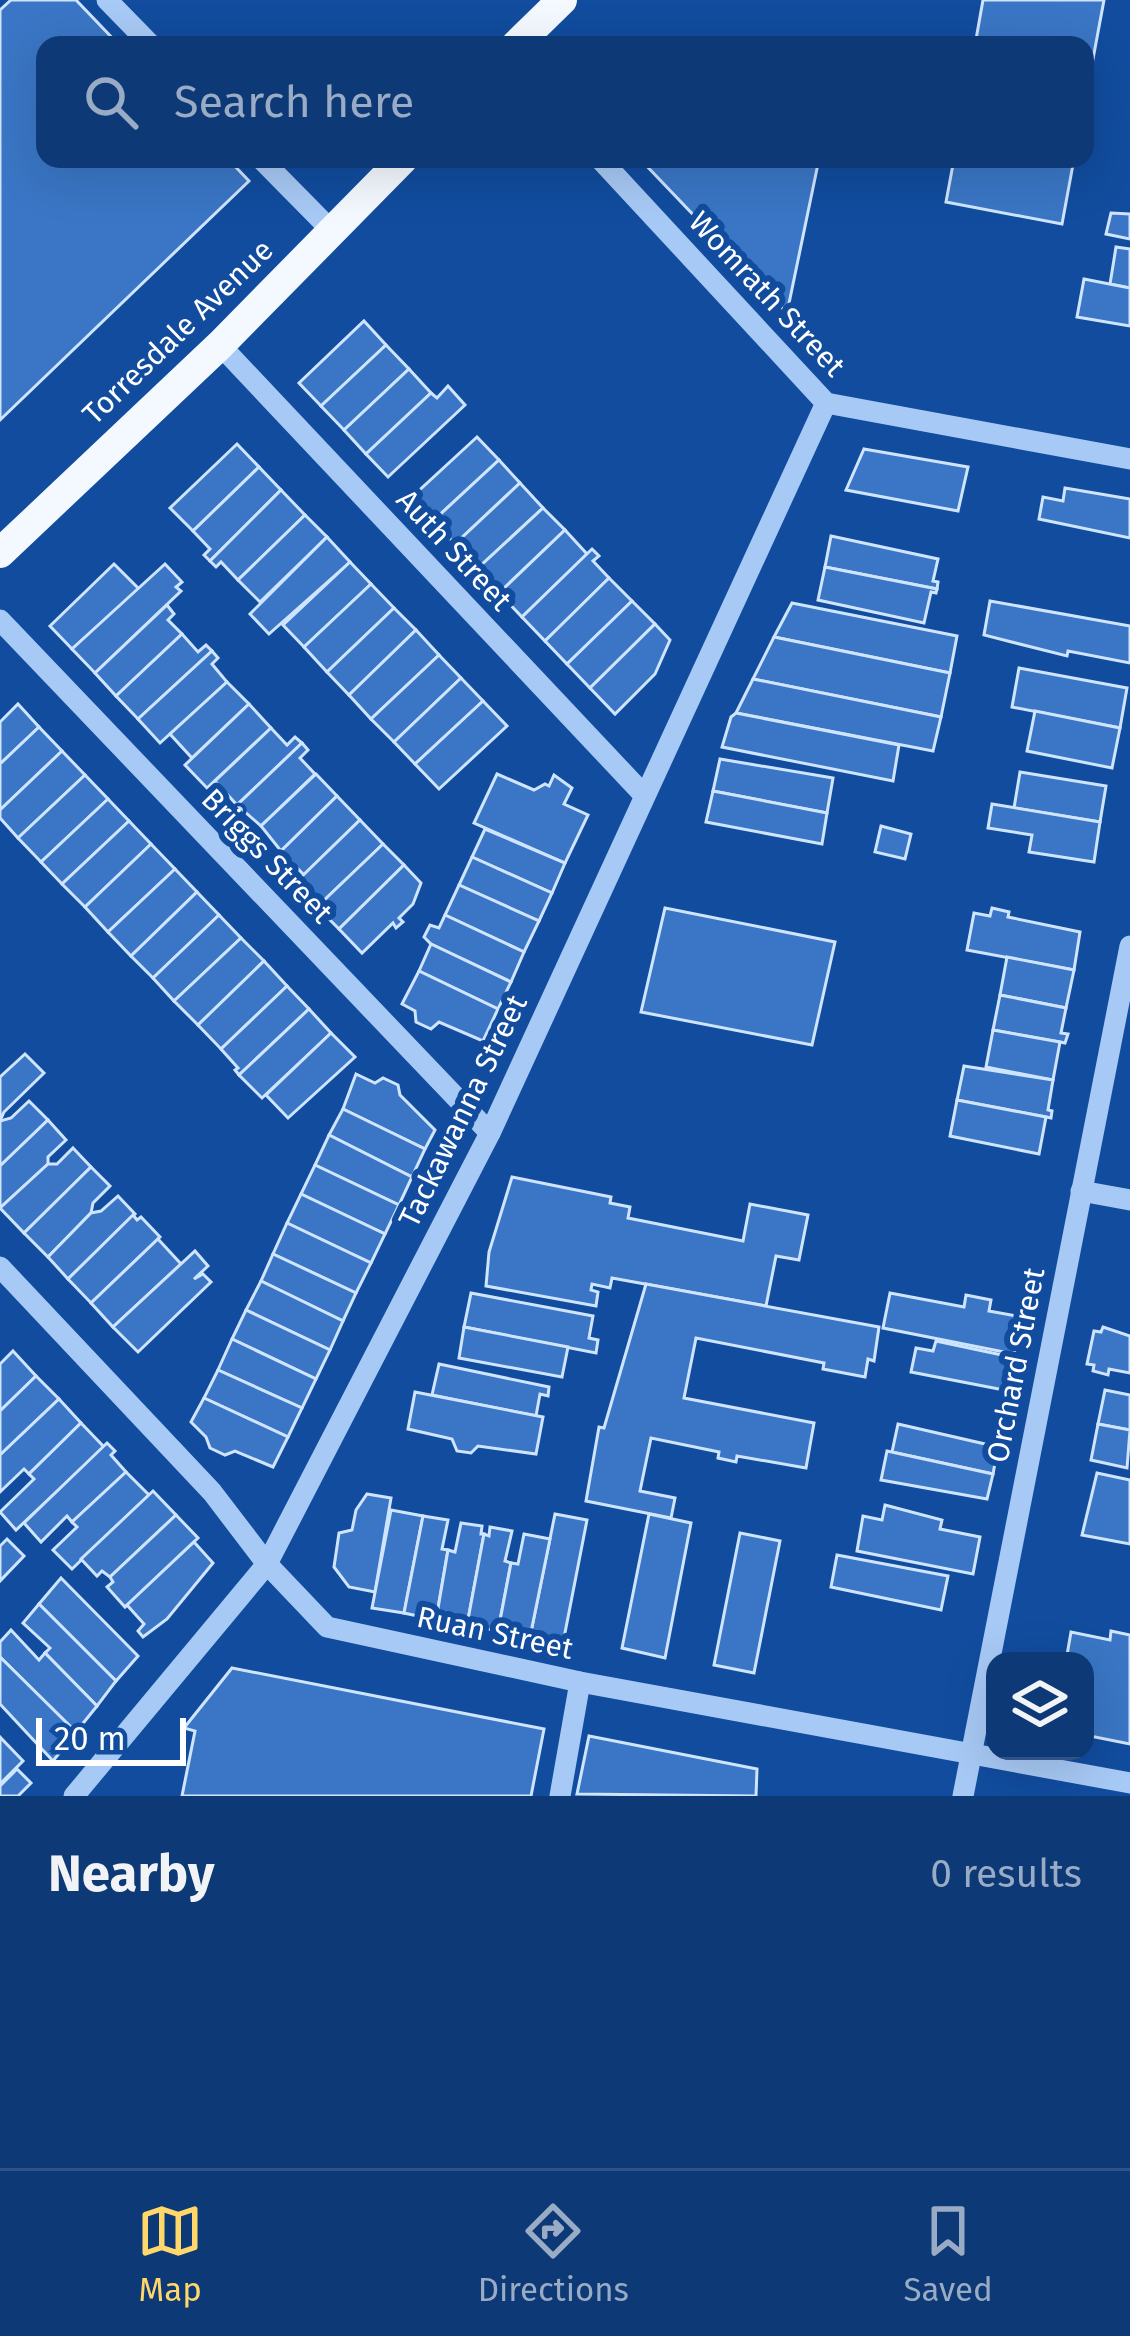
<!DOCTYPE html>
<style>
:root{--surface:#0d3976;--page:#16407b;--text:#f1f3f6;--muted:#9aacc5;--line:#2d5388;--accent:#ffd76a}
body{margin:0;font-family:"Fira Sans",sans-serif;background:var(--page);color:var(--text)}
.controls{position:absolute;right:36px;bottom:36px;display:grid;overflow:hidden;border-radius:24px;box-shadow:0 12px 48px #0002}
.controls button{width:108px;height:108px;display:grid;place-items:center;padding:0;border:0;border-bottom:3px solid var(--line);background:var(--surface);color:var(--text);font:60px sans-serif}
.scale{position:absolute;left:36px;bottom:30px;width:150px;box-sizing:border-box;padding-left:12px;border:6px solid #fff;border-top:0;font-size:33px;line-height:42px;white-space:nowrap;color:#fff;-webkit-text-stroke:9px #114c9e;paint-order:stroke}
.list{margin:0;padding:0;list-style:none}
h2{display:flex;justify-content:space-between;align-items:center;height:156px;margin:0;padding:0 48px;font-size:51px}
h2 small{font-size:39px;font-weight:400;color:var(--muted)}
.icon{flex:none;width:66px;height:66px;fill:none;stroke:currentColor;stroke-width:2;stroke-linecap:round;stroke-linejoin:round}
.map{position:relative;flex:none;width:1130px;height:1796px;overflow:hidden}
.search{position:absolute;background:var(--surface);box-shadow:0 12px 48px #0002;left:36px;right:36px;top:36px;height:132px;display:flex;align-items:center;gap:30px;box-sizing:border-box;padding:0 42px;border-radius:24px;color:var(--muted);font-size:45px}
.sheet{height:372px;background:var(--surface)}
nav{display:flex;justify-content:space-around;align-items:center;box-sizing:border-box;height:168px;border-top:3px solid var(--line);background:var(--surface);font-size:33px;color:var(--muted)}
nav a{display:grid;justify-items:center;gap:6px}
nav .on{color:var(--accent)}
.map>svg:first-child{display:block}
.building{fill:#3a76c5;stroke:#cfe4fe;stroke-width:3}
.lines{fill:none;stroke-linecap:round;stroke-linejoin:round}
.minor{stroke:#a7c9f5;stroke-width:21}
.major{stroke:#f4f8ff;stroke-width:30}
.labels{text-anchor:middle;stroke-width:12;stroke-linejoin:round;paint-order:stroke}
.street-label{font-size:30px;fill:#fff;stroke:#114c9e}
</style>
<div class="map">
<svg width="1130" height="1796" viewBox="0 0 1130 1796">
<rect width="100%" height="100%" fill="#114c9e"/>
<g class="building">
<polygon points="11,0 76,0 119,45 45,45 45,159 228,159 249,181 0,420 0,10"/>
<polygon points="983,0 1104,0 1085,102 1085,45 975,45"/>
<polygon points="640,159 819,159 787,313"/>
<polygon points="954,159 1074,159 1062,224 946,202"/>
<polygon points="1111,213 1130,214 1130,239 1106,234"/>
<polygon points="1116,247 1130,249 1130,288 1110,284"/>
<polygon points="1084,279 1130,288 1130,326 1077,317"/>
<polygon points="364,321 386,345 321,406 299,383"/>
<polygon points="386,345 409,369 344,430 321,406"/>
<polygon points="409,369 431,393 366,454 344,430"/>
<polygon points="448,386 465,405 388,477 366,454 431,393 437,398"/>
<polygon points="477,437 499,460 433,521 420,507 414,512 407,505 414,500 412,497"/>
<polygon points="237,444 259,467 193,531 170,508"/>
<polygon points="864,449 968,467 958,511 846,490"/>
<polygon points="499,460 520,483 455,544 433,521"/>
<polygon points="259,467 281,490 210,561 204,555 210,549 193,531"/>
<polygon points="520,483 543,508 477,569 455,544"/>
<polygon points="1065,488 1130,499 1130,538 1039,519 1043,497 1063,501"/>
<polygon points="281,490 305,515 238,580 221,562 216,567 210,561"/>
<polygon points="543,508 565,530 499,593 477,569"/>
<polygon points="305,515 327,537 260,602 238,580"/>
<polygon points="565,530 587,554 522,617 499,593"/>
<polygon points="831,536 938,559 933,581 938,582 937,589 825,567"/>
<polygon points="327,537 350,562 269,634 250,614"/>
<polygon points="592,549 599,556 593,561 609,578 545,641 522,617"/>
<polygon points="350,562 371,584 304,647 283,625"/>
<polygon points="114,564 139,589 72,649 50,626"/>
<polygon points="165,564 182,582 176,587 181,591 95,673 72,649"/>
<polygon points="825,567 937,589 936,593 931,592 924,623 818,600"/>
<polygon points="609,578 632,601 567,664 545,641"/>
<polygon points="371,584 394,608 327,672 304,647"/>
<polygon points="632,601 655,624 590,688 567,664"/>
<polygon points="990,601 1130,626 1130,663 1068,651 1067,656 984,635"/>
<polygon points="792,603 957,636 950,673 774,637"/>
<polygon points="167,605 174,614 168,620 182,634 116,696 95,673"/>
<polygon points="394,608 416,630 349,695 327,672"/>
<polygon points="655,624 670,640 655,674 615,714 590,688"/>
<polygon points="416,630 439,655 371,719 349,695"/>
<polygon points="182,634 198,652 206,645 212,651 138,719 116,696"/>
<polygon points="774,637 950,673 941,717 753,679"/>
<polygon points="212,651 218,658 212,664 227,682 160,743 138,719"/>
<polygon points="439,655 461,678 394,742 371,719"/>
<polygon points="1019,668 1127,688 1120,728 1012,707"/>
<polygon points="461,678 483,701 415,764 394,742"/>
<polygon points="753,679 941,717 933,751 736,713"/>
<polygon points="227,682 249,704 192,758 170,734"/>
<polygon points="483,701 507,726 439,789 415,764"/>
<polygon points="18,704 39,727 0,764 0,722"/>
<polygon points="249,704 271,728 207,788 185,765"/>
<polygon points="1035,711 1120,728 1112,768 1027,751"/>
<polygon points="736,713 899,745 893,781 722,747 731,717"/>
<polygon points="39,727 62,751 0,810 0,764"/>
<polygon points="271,728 287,745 295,737 302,743 237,805 215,781"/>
<polygon points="302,743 308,750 300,758 315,774 261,826 237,805"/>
<polygon points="62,751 85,775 18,838 0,818 0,810"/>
<polygon points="720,759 833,778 827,813 713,791"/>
<polygon points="1020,772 1106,786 1100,822 1014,808"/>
<polygon points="316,774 337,796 281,851 261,826"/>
<polygon points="497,774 534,790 545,784 549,786 554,775 572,788 564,804 588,815 565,863 474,823"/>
<polygon points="85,775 108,799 41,862 18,838"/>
<polygon points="713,791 827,813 822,844 706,822"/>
<polygon points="337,796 360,820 304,875 281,851"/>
<polygon points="108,799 129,821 62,884 41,862"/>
<polygon points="992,804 1100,822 1094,862 1029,852 1032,835 988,828"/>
<polygon points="360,820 383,844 317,907 294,884"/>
<polygon points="129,821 151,844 85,907 62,884"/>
<polygon points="881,826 911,834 905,859 875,852"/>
<polygon points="485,829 565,863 552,893 472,857"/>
<polygon points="151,844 175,869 108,932 85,907"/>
<polygon points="383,844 404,865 339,929 317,907"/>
<polygon points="472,857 552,893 539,921 459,885"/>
<polygon points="404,865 421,883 413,904 399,918 403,922 396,928 393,923 362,953 339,929"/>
<polygon points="175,869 197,892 131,956 108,932"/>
<polygon points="459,885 539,921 524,952 445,915"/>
<polygon points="197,892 219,915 153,978 131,956"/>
<polygon points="665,908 835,942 812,1045 641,1012"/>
<polygon points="992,908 1009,912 1008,917 1080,932 1074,970 967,950 974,913 990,916"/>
<polygon points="219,915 241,938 174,1001 153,978"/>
<polygon points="445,915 524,952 511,982 431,944 424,937 430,925 439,928"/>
<polygon points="241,938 264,961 198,1025 174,1001"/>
<polygon points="431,944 511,982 498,1009 419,971"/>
<polygon points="1007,957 1074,970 1066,1008 1000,995"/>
<polygon points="264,961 287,986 221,1049 198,1025"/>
<polygon points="419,971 498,1009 483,1041 439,1022 431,1029 416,1022 415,1011 402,1004"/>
<polygon points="287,986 309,1009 239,1075 235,1070 238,1068 221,1049"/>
<polygon points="1000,995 1066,1008 1061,1033 1068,1034 1065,1043 993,1030"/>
<polygon points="309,1009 331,1033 262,1098 239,1075"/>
<polygon points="993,1030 1060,1042 1053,1080 986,1067"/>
<polygon points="331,1033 355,1057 288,1118 266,1095"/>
<polygon points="25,1054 44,1073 4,1112 0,1121 0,1077"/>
<polygon points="964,1066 1053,1080 1048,1110 1052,1111 1051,1118 957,1100"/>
<polygon points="356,1074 375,1083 383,1078 398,1085 400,1095 435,1130 425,1149 343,1109"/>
<polygon points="957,1100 1046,1117 1039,1154 950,1136"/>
<polygon points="29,1101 48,1120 0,1166 0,1121 11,1118"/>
<polygon points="343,1109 425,1149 412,1177 329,1135"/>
<polygon points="48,1120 66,1140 48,1157 48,1164 0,1208 0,1166"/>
<polygon points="329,1135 412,1177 399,1205 315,1165"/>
<polygon points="73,1148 91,1167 24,1233 0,1208 48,1164 57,1164"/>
<polygon points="315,1165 399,1205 385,1234 301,1194"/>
<polygon points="91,1167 110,1186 93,1203 91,1213 48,1257 24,1233"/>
<polygon points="512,1177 611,1197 610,1203 630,1207 628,1218 743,1241 750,1204 808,1215 799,1260 776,1256 766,1306 612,1278 610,1288 592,1284 591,1290 598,1292 596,1306 486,1286 489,1252"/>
<polygon points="301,1194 385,1234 371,1263 287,1223"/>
<polygon points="118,1196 135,1214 68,1279 48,1257 91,1213 101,1211"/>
<polygon points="133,1215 137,1220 141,1217 160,1237 91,1303 68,1279"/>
<polygon points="287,1223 371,1263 356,1293 273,1254"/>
<polygon points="158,1239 181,1264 113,1327 91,1303"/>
<polygon points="195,1251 208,1266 194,1279 203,1274 211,1282 138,1352 113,1327"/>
<polygon points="273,1254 356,1293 343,1321 261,1281"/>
<polygon points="261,1281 343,1321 330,1350 246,1310"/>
<polygon points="646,1284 879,1327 874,1361 868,1359 865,1377 823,1369 824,1363 696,1338 684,1398 814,1423 806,1468 737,1456 736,1462 718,1458 719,1452 651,1438 640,1491 675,1498 671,1518 586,1501 599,1427 604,1428"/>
<polygon points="471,1293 593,1316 589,1338 598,1340 596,1353 464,1327"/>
<polygon points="890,1293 964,1307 966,1295 991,1300 989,1311 1022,1317 1014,1354 883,1328"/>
<polygon points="246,1310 330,1350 316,1379 232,1339"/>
<polygon points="464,1327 568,1347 562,1377 459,1358"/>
<polygon points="1103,1327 1130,1336 1130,1373 1109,1369 1108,1375 1093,1371 1094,1365 1087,1364 1094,1331 1101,1332"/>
<polygon points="232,1339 316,1379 302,1408 218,1370"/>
<polygon points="936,1341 1016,1358 1009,1391 911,1372 916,1348 933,1351"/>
<polygon points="13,1351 36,1376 0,1411 0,1364"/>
<polygon points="439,1364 549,1387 548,1396 540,1394 536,1416 432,1395"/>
<polygon points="218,1370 302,1408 288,1437 204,1398"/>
<polygon points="36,1376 59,1399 0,1455 0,1411"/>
<polygon points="1105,1390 1130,1395 1130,1430 1098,1424"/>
<polygon points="415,1392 543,1417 536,1454 478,1446 471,1453 457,1451 452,1439 408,1429"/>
<polygon points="204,1398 288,1437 273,1467 235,1451 225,1455 210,1448 206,1437 191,1422"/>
<polygon points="59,1399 81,1423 29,1474 24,1469 0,1492 0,1455"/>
<polygon points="81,1423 104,1447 16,1530 0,1512 34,1479 29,1474"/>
<polygon points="898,1424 998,1447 993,1474 892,1452"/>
<polygon points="1098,1424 1130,1430 1127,1468 1091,1460"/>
<polygon points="107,1443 115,1451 111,1455 126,1472 72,1522 67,1516 41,1542 24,1523"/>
<polygon points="887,1451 993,1474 987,1499 881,1480"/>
<polygon points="126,1472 149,1495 72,1569 53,1550 77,1527 72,1522"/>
<polygon points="1097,1473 1130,1480 1130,1544 1082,1535"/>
<polygon points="153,1491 176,1515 110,1577 102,1571 97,1576 81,1559"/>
<polygon points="367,1494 391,1498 375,1592 349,1587 334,1567 339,1533 352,1530 356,1510"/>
<polygon points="885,1505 942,1520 940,1529 980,1537 973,1574 857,1551 863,1516 882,1520"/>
<polygon points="391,1510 423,1516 404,1613 372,1608"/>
<polygon points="555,1514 587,1520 563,1643 530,1637"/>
<polygon points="649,1514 691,1523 665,1658 622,1648"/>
<polygon points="176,1515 198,1538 125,1607 107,1587 113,1582 110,1577"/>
<polygon points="423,1516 448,1520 442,1549 448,1550 436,1620 404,1613"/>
<polygon points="461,1523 482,1526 481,1534 484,1534 467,1625 436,1620 448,1550 455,1552"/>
<polygon points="490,1527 512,1531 505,1561 511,1563 498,1631 467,1625 484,1534 489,1536"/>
<polygon points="740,1533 780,1541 754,1673 714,1665"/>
<polygon points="524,1534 550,1539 530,1637 498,1631 511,1563 518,1564"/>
<polygon points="7,1539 24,1556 0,1581 0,1546"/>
<polygon points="194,1542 213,1563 167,1619 143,1637 138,1631 144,1624 127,1605"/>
<polygon points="837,1555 948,1576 941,1610 831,1587"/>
<polygon points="61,1578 138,1656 116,1681 39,1604"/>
<polygon points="39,1604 116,1681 97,1706 45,1653 50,1648 23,1623"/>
<polygon points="11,1630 39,1660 45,1653 97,1706 76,1732 0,1657 0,1642"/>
<polygon points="1111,1631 1130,1635 1130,1744 1085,1735 1085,1661 1066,1661 1071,1632 1110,1640"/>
<polygon points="0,1657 76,1732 53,1761 0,1704"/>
<polygon points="232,1668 544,1729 531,1796 182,1796 195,1731 184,1728"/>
<polygon points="589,1736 757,1769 756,1796 577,1794"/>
<polygon points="0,1737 23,1761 0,1784"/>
<polygon points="17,1769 31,1783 18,1796 0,1796 0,1786"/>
</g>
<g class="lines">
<g class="minor">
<polyline points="107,0 151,45"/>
<polyline points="261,159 332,231"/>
<polyline points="600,159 826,403 1130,459"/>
<polyline points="220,345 644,795"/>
<polyline points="0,620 490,1133"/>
<polyline points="1081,1191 1130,1200"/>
<polyline points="0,1267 212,1492 267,1564 327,1627 580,1682 1130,1783"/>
<polyline points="74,1796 267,1564 490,1133 826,403"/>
<polyline points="560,1796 580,1682"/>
<polyline points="963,1796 1130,946"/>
</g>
<g class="major">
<polyline points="516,45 562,0"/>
<polyline points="0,553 220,345 403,159"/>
</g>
</g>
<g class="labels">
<g class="street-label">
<text transform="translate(767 294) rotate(47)" y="10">Womrath Street</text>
<text transform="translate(178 332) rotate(-44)" y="10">Torresdale Avenue</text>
<text transform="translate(454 550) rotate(47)" y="10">Auth Street</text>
<text transform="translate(267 856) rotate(46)" y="10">Briggs Street</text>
<text transform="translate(463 1111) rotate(-64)" y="10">Tackawanna Street</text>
<text transform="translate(1016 1365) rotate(-79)" y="10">Orchard Street</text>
<text transform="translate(495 1633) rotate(12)" y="10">Ruan Street</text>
</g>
</g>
</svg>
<div class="controls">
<button><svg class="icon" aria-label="layers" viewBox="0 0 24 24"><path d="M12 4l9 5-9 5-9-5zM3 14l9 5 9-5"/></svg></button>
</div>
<div class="scale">20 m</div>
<div class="search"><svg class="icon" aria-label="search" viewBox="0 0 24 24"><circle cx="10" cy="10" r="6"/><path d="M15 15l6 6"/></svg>Search here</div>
</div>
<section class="sheet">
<h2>Nearby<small>0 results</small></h2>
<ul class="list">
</ul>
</section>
<nav>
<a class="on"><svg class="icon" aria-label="map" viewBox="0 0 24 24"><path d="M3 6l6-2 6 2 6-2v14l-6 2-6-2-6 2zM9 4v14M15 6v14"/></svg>Map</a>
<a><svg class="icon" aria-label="directions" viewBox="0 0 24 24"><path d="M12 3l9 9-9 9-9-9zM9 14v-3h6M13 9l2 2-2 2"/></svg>Directions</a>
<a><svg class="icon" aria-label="saved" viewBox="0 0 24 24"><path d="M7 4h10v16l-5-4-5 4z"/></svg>Saved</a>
</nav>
